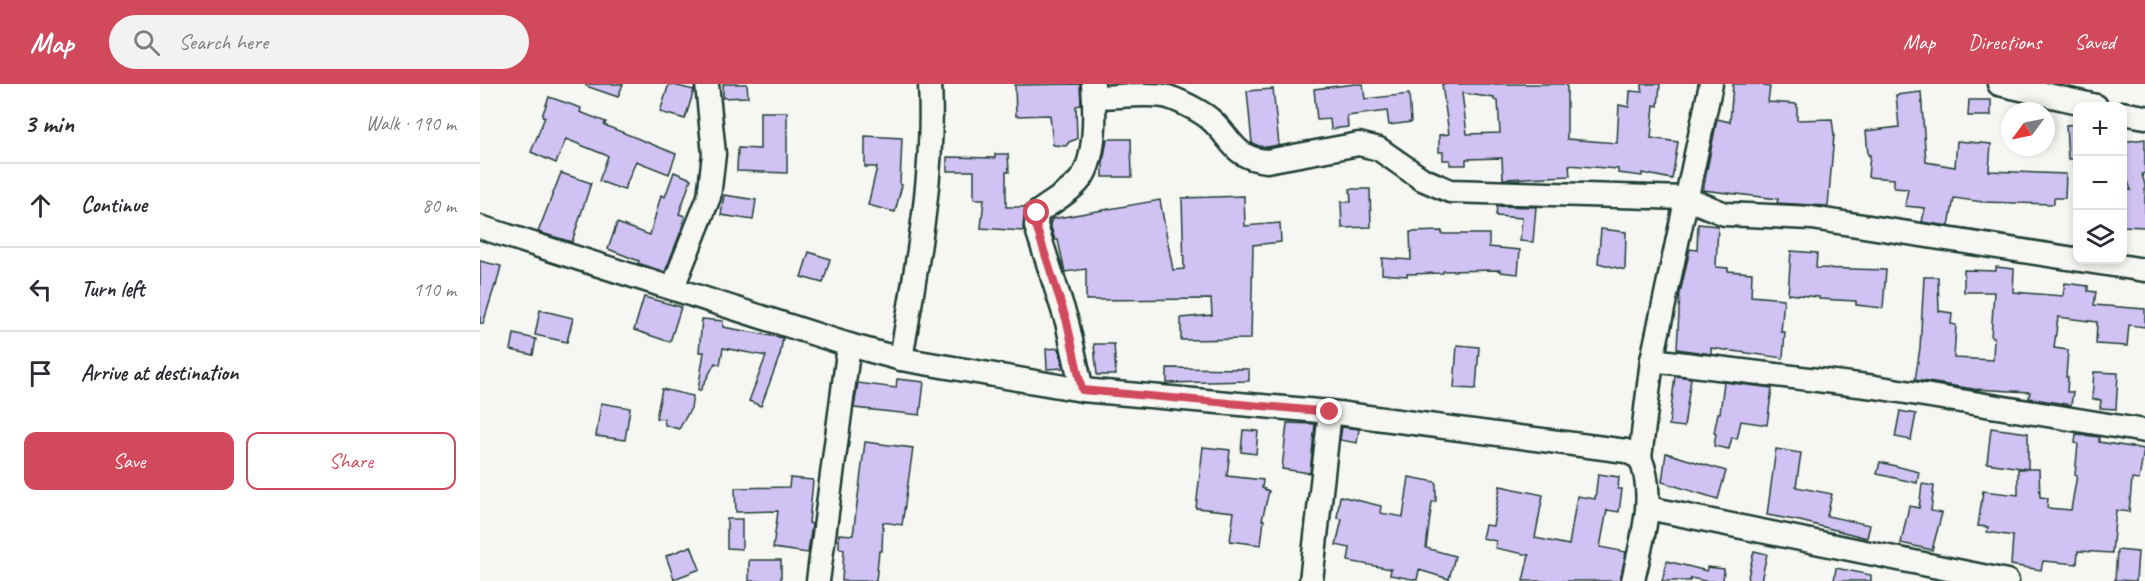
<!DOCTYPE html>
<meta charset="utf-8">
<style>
:root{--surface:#fff;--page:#f2f2f3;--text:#2b2b33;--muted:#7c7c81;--line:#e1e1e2;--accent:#d1495b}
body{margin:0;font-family:Caveat,sans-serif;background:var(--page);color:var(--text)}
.controls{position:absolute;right:18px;top:18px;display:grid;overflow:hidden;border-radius:12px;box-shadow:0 3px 9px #0003}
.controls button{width:54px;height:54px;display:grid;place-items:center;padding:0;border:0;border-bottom:2px solid var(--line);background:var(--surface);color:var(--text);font:30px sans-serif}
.compass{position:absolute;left:1521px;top:18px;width:54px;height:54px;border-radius:50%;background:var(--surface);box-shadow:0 3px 9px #0003;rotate:237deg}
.stop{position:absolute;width:18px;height:18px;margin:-14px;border:4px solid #d1495b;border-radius:50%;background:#fff}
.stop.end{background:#d1495b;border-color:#fff;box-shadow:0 2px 6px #0008}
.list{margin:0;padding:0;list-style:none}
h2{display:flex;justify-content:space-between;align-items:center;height:78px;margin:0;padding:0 24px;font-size:26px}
h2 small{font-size:20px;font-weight:400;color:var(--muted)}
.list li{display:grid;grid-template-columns:39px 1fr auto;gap:18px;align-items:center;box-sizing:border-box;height:84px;padding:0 24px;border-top:2px solid var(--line)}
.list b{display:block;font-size:22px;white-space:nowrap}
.list em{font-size:20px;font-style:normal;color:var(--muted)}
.actions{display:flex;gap:12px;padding:18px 24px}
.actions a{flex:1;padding:14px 0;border:2px solid var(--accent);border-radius:12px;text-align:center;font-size:21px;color:var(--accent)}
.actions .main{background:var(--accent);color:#fff}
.icon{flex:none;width:33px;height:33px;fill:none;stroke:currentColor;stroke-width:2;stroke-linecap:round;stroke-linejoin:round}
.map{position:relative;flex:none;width:1665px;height:497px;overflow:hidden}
header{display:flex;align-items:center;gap:36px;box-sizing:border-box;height:84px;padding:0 30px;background:var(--accent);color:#fff}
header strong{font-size:28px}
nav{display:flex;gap:33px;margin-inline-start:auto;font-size:21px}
.search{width:420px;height:54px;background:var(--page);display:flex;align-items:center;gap:15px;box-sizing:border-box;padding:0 21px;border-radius:33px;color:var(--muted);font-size:22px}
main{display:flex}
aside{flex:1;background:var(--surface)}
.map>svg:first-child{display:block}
.building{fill:#d1c2f4;stroke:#1f3d34;stroke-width:1.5;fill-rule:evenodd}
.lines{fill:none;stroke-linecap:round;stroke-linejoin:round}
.minor-casing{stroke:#1f3d34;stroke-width:27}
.minor{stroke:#f6f6f2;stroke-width:22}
.route{stroke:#d1495b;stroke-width:8}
</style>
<header>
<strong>Map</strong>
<div class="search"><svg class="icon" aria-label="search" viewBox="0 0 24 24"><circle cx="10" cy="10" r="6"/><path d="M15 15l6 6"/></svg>Search here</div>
<nav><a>Map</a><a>Directions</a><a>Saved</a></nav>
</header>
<main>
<aside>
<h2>3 min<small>Walk · 190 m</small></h2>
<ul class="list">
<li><svg class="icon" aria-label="ahead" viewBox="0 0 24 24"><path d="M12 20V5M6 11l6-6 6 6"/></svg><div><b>Continue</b></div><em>80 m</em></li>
<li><svg class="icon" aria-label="left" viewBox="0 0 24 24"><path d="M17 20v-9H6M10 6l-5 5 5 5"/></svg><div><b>Turn left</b></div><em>110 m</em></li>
<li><svg class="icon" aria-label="arrive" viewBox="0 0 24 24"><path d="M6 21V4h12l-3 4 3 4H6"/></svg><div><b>Arrive at destination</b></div></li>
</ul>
<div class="actions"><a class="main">Save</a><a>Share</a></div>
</aside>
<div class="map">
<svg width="1665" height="497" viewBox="0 0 1665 497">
<rect width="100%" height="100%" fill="#f6f6f2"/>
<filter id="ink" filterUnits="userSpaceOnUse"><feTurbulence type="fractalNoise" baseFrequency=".0167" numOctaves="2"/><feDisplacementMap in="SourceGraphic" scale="12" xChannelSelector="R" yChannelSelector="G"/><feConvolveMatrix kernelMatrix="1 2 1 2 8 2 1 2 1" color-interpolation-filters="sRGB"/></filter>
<g filter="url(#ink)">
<g class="building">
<polygon points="106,0 143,0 138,13 106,2"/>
<polygon points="189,0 214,6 205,35 180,28"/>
<polygon points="243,0 267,0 268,13 243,14"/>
<polygon points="600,0 601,21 596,22 597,55 589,58 586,62 573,61 570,31 536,32 535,1"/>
<polygon points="875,0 883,0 885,15 929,10 931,38 909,41 907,27 867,32 868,43 851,45 850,35 837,36 834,5"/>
<path d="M 962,0 L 1087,0 L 1087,55 L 1137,59 L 1139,21 L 1149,23 L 1150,7 L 1162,8 L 1162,0 L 1180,0 L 1178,22 L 1174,21 L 1171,54 L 1198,58 L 1192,95 L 1162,89 L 1162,92 L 1138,89 L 1138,85 L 1089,81 L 1090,92 L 1023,95 L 1022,74 L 986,75 L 986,81 L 970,81 L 970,76 L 963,76 L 963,68 L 959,68 L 959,51 L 969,50 ZM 982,9 L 1014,14 L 1014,16 L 1018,17 L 1020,49 L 987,50 Z"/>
<polygon points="1253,0 1284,0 1284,2 1290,3 1288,18 1317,20 1317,36 1352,35 1354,51 1348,122 1297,119 1298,115 1223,106 1237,35 1250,38"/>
<polygon points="793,5 799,61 787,63 779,62 772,59 767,7"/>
<polygon points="1441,8 1446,78 1475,83 1477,57 1511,60 1509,87 1586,90 1585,114 1574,114 1574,120 1503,118 1474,114 1469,142 1442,138 1445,124 1425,122 1428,105 1414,104 1414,95 1388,93 1390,71 1388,71 1386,47 1419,43 1416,11"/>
<polygon points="69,13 101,24 100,28 126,38 124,41 196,70 189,90 156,77 144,106 119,97 128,72 86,55 76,79 51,68 65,33 62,32"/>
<polygon points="1489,16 1511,16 1511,32 1488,32"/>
<polygon points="280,28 307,28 307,89 257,87 258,64 280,65"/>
<polygon points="1598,40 1598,75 1588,75 1586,41"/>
<polygon points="385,52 422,54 420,100 422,101 415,128 388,121 397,83 385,83"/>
<polygon points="627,55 651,55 652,93 623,93 623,78"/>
<polygon points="1665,55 1665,89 1662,90 1665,101 1665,143 1642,142 1642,105 1651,106 1642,80 1642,58"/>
<polygon points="515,70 528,70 529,88 526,88 526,123 545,123 543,147 501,144 504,115 494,115 494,87 467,87 467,73 515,74"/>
<polygon points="194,88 211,95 199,130 205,132 201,147 185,188 158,179 159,177 128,165 137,139 170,151 181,111 185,113"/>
<polygon points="81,89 111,99 92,158 58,148"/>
<polygon points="870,105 890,105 891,143 862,144 861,118 871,118"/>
<polygon points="244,111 276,116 273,136 241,131"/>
<polygon points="764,112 765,142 800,139 801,158 773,161 771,255 701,256 701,234 732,231 731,215 606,216 606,185 585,188 578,156 575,156 570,140 572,135 680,116 693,186 704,185 702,114"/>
<polygon points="1017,122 1056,123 1053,158 1040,157 1042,134 1016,132"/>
<polygon points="1218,140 1238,142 1236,183 1248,184 1248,187 1272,189 1271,212 1304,215 1301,248 1305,248 1303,274 1231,264 1231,270 1197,265 1200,209 1210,165 1217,166"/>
<polygon points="1121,145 1146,148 1145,186 1118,179"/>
<polygon points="962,147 962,150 1009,150 1009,163 1040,166 1038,190 1020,188 1020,186 963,187 963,189 927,190 927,192 902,190 902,174 931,176 930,148"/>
<polygon points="1311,167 1337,169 1336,184 1406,186 1403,224 1376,221 1376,217 1339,215 1339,213 1308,210"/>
<polygon points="329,168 350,175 343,199 321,193"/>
<polygon points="0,177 21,182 16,202 15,201 3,240 0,239"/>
<polygon points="1516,183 1534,185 1533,208 1583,212 1585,199 1608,202 1608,207 1616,208 1614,221 1665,225 1665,243 1649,241 1647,262 1616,260 1617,238 1578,233 1574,264 1588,266 1586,293 1588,293 1587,308 1593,308 1591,321 1549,314 1550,308 1494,305 1435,296 1440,264 1444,193 1458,193 1459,227 1472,229 1471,240 1476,241 1474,274 1513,276 1514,253 1511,253 1514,208 1484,208 1484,186 1516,187"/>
<polygon points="164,213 201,223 190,258 154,246"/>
<polygon points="60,226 93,234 87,258 55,251"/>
<polygon points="222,235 243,237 243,243 303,254 300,271 281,322 269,317 286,272 243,264 240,281 235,279 220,307 218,306 224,268 219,268"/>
<polygon points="34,250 56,255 53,271 31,266"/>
<polygon points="614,260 634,260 636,291 617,291"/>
<polygon points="977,261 999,263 996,305 974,304"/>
<polygon points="579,264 583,284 567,285 566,265"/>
<polygon points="687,284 769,285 769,297 687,299"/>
<polygon points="1614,288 1638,289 1636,325 1620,324 1621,316 1612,315"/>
<polygon points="1195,292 1211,294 1204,343 1189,341"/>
<polygon points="417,295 444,298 440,331 374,324 378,299 416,304"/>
<polygon points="1244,298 1292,304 1287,341 1261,337 1257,355 1252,353 1249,365 1234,362 1236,350 1234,349 1238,329 1240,329"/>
<polygon points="182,305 213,312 211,324 199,345 185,341 184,335 176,334"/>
<polygon points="121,319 150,324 145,356 116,352"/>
<polygon points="1420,327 1436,330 1431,356 1415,353"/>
<polygon points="807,339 835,340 830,389 802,385"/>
<polygon points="862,343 879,345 877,359 860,356"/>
<polygon points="1511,344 1548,349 1548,385 1507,379"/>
<polygon points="763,346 778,347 776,370 761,368"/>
<polygon points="1596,350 1619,353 1619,358 1664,365 1659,396 1652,395 1649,428 1636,426 1632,469 1598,467 1597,480 1563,477 1561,486 1531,481 1533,452 1507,448 1508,443 1498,442 1503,407 1538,411 1538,385 1559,385 1560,413 1568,414 1567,424 1591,426 1597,391 1595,391 1598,360 1595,359"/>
<polygon points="385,358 433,364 422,441 403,438 402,467 399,467 396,497 362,497 364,465 359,464 359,450 373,451"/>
<polygon points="723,363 750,366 747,392 783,396 782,404 789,407 782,436 784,436 781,461 750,457 754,428 716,424"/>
<polygon points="1296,365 1321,369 1316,403 1352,410 1347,432 1390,441 1387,454 1320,437 1287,431"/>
<polygon points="1186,369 1246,387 1238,415 1182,398"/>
<polygon points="1400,378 1439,388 1437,399 1397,390"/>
<polygon points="1118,390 1139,393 1138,405 1142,405 1139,428 1127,426 1120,463 1146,468 1140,497 1043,497 1049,471 1015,464 1016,457 1002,454 1005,441 1013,442 1020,402 1063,411 1055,454 1089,461 1097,412 1115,415"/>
<polygon points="929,393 956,398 956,417 952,418 946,464 975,472 969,495 939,486 937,496 910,491 911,485 868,477 870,464 856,461 862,435 857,434 860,412 901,422 900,429 923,433"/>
<polygon points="310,394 333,396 329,439 332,440 328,469 293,464 298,427 256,428 255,404 309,403"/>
<polygon points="1442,400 1454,402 1451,427 1462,429 1452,466 1421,459 1429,422 1439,424"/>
<polygon points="247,435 262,435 262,465 247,464"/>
<polygon points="211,462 220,485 194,495 186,472"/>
<polygon points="1637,466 1658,468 1656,497 1635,496"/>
<polygon points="1274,467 1287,470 1281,497 1267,497"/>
<rect x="269" y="476" width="32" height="21"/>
<polygon points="1187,477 1227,487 1227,483 1244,485 1243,497 1225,497 1211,494 1210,497 1182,497"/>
<polygon points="1356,484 1391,491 1391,497 1354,497"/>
</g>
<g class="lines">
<defs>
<g id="minor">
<polyline points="1519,0 1616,22"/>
<path d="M 614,13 C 636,13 662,9 684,12 C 695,14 721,27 730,35 C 752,53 752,74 787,77 L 879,60 L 899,65 L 942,95 L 970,107 L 1206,114 L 1245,130 L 1332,134 L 1665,186"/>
<polyline points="1642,29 1665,33"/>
<path d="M 0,143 L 369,261 L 421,275 L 602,306 L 850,328 L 1146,367 L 1160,374 C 1177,412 1161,458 1153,497"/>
<polyline points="193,203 229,113 234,70 227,0"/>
<path d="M 421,275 C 436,184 455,92 450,0"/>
<polyline points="1172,276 1395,303 1665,347"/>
<path d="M 602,306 L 587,238 L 556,142 L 557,129 C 570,119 589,109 599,97 C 617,77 615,26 613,0"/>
<polyline points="1160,374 1172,276 1231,0"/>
<polyline points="1168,424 1527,497"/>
<polyline points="338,497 369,261"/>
<polyline points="831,497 850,328"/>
</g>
</defs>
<use href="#minor" class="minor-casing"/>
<use href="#minor" class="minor"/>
</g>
</g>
<g class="lines" filter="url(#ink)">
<polyline class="route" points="557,129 556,142 587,238 602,306 850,328"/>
</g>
</svg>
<div class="controls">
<button>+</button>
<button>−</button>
<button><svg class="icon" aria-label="layers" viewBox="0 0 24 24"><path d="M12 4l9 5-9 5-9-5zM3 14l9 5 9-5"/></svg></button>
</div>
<svg class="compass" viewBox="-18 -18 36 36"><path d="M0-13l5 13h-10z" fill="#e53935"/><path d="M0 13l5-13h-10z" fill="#7c7c81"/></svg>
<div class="stop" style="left:557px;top:129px"></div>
<div class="stop end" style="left:850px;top:328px"></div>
</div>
</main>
